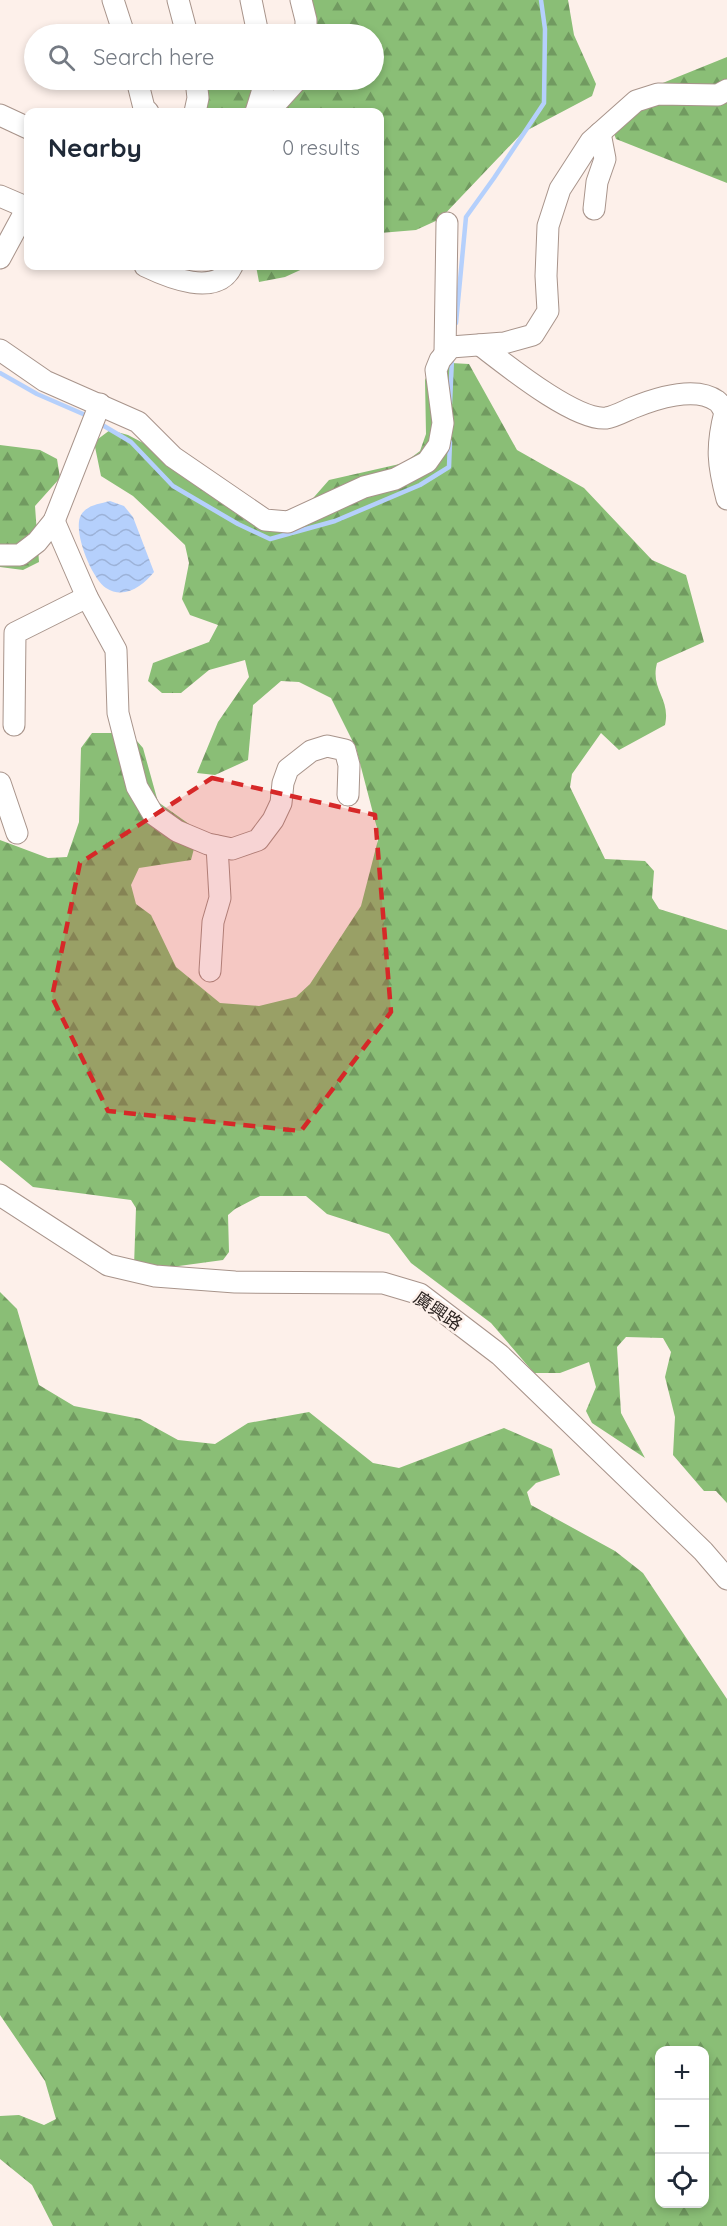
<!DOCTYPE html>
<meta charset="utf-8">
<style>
:root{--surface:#fff;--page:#f2f2f3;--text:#1f2937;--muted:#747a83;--line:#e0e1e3}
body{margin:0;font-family:Quicksand,"Noto Sans TC",sans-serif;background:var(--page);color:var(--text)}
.controls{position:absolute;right:18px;bottom:18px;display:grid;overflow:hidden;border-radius:12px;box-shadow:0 3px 9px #0003}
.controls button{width:54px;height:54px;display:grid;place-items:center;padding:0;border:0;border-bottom:2px solid var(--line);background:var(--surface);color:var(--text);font:30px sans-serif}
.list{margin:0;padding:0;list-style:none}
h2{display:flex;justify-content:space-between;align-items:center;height:78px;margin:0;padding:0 24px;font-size:26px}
h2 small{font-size:20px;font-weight:400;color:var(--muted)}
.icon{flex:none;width:33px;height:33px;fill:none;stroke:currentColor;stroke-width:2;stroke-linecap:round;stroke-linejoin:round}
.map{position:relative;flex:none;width:727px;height:2226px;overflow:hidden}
.search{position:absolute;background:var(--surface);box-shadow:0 3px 9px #0003;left:24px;top:24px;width:360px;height:66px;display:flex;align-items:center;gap:15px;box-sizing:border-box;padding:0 21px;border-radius:33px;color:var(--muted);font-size:22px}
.panel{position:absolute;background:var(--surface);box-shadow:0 3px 9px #0003;left:24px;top:108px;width:360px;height:162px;border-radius:12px}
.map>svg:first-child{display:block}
.forest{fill:url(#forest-firs);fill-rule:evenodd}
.water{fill:url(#water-waves)}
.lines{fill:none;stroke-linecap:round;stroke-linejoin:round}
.stream{stroke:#b5d0fc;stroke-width:4.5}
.minor-casing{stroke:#a8948b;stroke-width:23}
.minor{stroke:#fff;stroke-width:21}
.marked{fill:#d62828;fill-opacity:0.2;stroke:#d62828;stroke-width:4.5;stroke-dasharray:12 8;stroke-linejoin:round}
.labels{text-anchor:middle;stroke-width:5;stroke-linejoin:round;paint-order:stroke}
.street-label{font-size:18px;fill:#2d2522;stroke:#fdf0ea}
</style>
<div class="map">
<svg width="727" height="2226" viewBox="0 0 727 2226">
<defs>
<pattern id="forest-firs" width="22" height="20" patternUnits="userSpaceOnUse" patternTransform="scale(1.5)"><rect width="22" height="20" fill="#8abe76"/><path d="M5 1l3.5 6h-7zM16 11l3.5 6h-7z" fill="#719a60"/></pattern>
<pattern id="water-waves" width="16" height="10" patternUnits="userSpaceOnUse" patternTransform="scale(1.5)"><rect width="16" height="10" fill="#b5d0fc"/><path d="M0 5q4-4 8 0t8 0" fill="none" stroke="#9cb2d8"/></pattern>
</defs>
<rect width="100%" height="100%" fill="#fdf0ea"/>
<g class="forest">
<polygon points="299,0 568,0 574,35 596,84 592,96 522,133 440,219 416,230 380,233 380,112 200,112 199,83 207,80 374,80 374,34 293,34"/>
<polygon points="727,57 727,183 616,139 610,123 633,95"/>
<polygon points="256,266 309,266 285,277 259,282"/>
<path d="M 433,362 L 469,364 L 517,450 L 584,488 L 652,560 L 686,575 L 704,642 L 657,663 C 650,690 671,698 665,725 L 619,750 L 601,733 L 572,774 L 570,787 L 605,859 L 645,861 L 654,871 L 652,898 L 659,909 L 727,930 L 727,1503 L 716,1491 L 704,1491 L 673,1455 L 675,1417 L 665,1377 L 671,1352 L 663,1338 L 626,1337 L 617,1347 L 621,1413 L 645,1458 L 592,1423 L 586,1411 L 596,1387 L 589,1362 L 560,1373 L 534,1373 L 491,1323 L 411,1263 L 389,1234 L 327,1214 L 306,1196 L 260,1196 L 235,1209 L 228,1215 L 229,1252 L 223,1260 L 142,1271 L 134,1266 L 136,1208 L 131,1200 L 33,1187 L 0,1160 L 0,840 L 48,858 L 67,857 L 79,822 L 81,748 L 92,733 L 130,733 L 143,748 L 158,802 L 189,824 L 196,841 L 191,860 L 139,868 L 131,885 L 136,904 L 151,915 L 176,967 L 220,1003 L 259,1006 L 296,997 L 310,984 L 361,906 L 379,836 L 356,748 L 331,698 L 299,682 L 281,681 L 253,705 L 248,760 L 215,775 L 197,773 L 218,722 L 249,677 L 245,660 L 209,670 L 181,693 L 162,693 L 148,681 L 153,663 L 209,642 L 218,625 L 190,615 L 182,599 L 189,563 L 185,545 L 133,496 L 101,476 L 94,442 L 110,430 L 128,435 L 214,480 L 256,520 L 293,521 L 329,480 L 404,463 L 420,451 L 426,434 L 425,380 Z"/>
<polygon points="0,445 40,450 57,459 60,478 35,506 39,562 23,570 0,567"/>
<path d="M 0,1292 L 17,1309 L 39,1385 L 74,1406 L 140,1419 L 178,1440 L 215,1444 L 248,1423 L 309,1412 L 373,1463 L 399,1468 L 504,1428 L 552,1449 L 560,1475 L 536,1483 L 527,1492 L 531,1505 L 615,1551 L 643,1573 L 727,1699 L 727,2226 L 53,2226 L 32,2185 L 0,2159 L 0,2116 L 19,2115 L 44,2125 L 56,2119 L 45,2081 L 0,2015 ZM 660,2050 L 704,2050 L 704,2204 L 660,2204 Z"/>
</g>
<path class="water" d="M 110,501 L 124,506 L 133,517 L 154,572 C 143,586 124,600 106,588 C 92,579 72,531 81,515 C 87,505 99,504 110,501 Z"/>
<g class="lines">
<g class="stream">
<polyline points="456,323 466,217 494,178 544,103 545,29 541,0"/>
<polyline points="0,373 37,394 90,417"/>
<polyline points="450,404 452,358"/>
<polyline points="99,423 131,442 173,486 238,524 270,539 335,521 420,485 449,467 450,442"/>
</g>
<defs>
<g id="minor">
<polyline points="113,0 124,34"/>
<polyline points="178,0 187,34"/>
<polyline points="251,0 258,34"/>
<polyline points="301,0 306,20 306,34"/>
<polyline points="137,80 144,108 148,112"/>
<polyline points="195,112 198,98 196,80"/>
<polyline points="256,112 279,100 297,80"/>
<polyline points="256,112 264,86 264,80"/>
<polyline points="0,115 28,128"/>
<polyline points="0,196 28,208"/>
<polyline points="594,209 597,182 605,159 600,133"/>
<polyline points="0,258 27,208"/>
<path d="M 145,266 C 168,277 217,298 232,266"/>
<path d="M 480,345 C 505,364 575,421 606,418 C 614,417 625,411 632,408 C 654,399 695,385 717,401 C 720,403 723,409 725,412 C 716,447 718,465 727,499"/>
<polyline points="0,350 45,381 138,422 173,457 265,520 288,522 364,487 395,479 427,462 439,445 443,423 436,370 440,360 451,347 504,343 533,335 548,311 546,276 548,226 560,189 591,141 636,101 658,94 718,95 727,90"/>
<polyline points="445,353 447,223"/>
<polyline points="54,521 87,597 116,650 118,713 137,787 153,814 177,831 208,844 232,849 258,840 273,820 281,803 283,783 288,769 311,751 327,746 345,750 349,765 348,795"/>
<polyline points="0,555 20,555 37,542 54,521 100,404"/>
<polyline points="14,725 15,633 87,597"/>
<polyline points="0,783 17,833"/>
<polyline points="210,971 213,922 220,898 217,846"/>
<polyline points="0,1195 108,1265 155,1276 235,1282 383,1283 420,1294 500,1355 703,1551 727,1579"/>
</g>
</defs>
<use href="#minor" class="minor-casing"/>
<use href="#minor" class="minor"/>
</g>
<path class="marked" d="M 212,778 L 375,815 L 391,1012 L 301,1131 L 108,1111 L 52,997 L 80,863 Z"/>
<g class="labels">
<g class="street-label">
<text transform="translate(438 1311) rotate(34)" y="6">廣興路</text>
</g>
</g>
</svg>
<div class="controls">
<button>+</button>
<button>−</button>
<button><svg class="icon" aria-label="locate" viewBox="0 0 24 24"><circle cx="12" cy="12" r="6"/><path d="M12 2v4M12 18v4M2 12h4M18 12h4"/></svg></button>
</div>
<div class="search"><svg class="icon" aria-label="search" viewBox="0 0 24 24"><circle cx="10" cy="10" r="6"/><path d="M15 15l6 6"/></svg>Search here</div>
<section class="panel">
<h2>Nearby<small>0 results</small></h2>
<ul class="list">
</ul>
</section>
</div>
